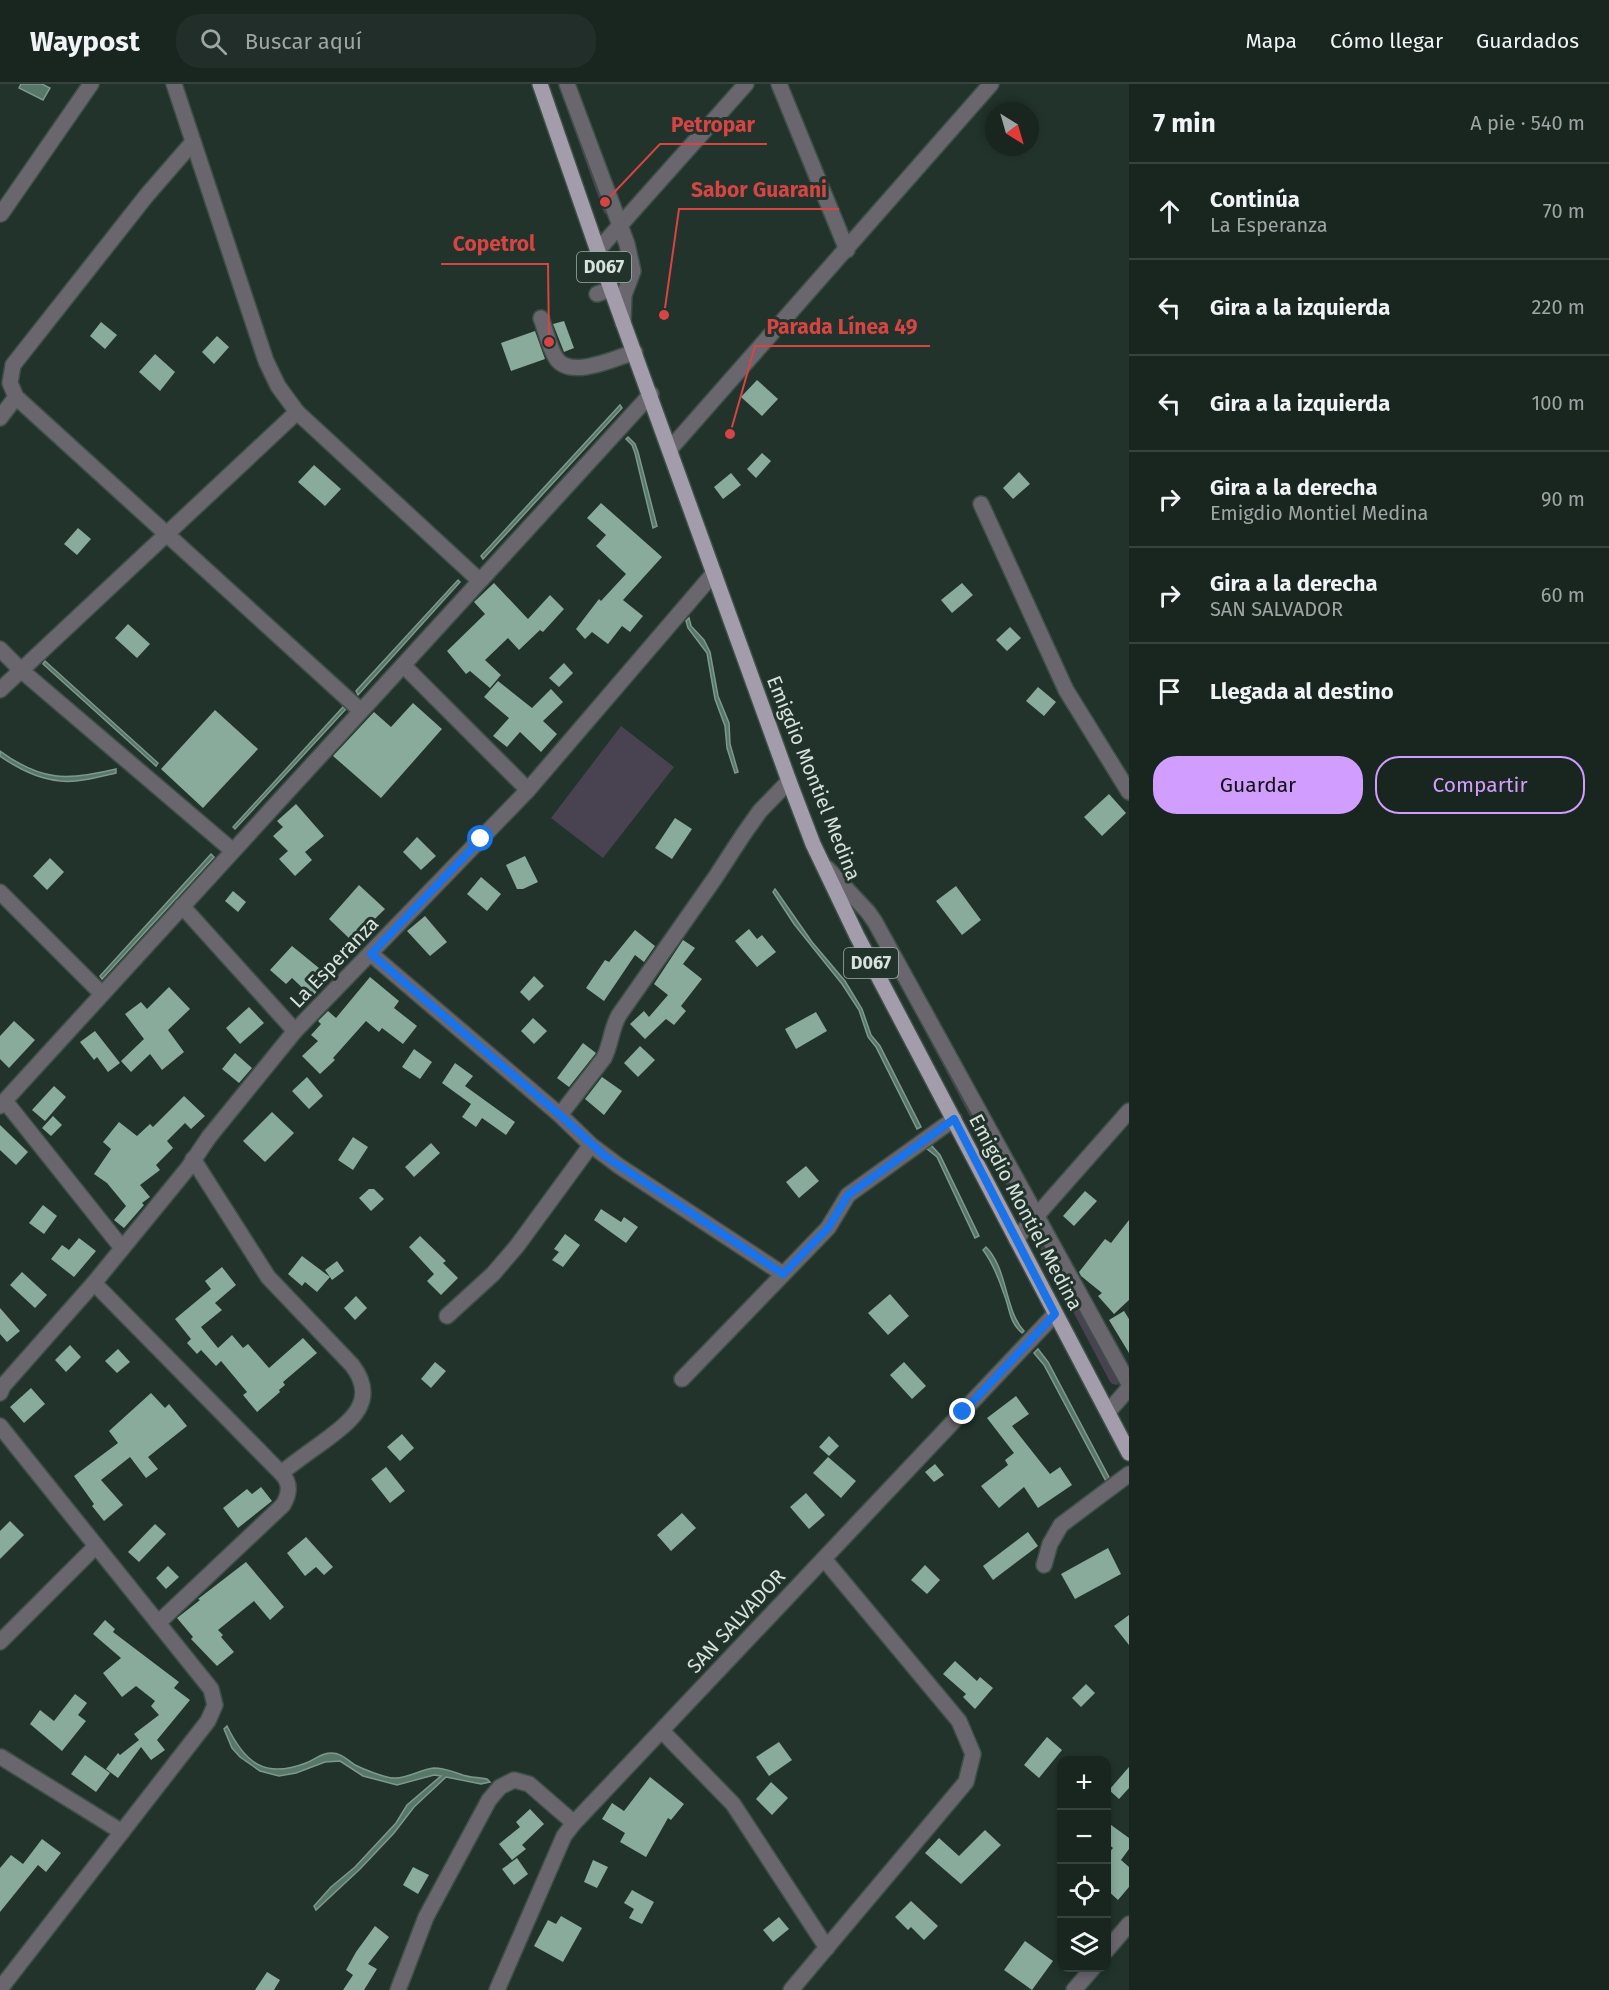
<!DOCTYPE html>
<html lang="es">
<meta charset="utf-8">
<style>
:root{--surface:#192620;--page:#222e29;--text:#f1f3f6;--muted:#9fa5a5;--line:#37433e;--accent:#d19dfe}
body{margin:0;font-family:"Fira Sans",sans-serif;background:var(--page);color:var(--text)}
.controls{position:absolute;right:18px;bottom:18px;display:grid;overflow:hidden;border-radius:12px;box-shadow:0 3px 9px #0003}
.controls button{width:54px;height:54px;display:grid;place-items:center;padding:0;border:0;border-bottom:2px solid var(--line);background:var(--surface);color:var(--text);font:30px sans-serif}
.compass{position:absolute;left:985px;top:18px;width:54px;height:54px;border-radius:50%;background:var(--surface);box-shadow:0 3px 9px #0003;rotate:143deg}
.stop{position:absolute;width:18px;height:18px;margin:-14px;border:4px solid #1a73e8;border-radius:50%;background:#fff}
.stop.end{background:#1a73e8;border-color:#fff;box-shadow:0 2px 6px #0008}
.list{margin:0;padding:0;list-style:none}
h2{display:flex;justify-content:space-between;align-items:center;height:78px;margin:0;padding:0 24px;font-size:26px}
h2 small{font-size:20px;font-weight:400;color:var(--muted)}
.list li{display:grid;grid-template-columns:39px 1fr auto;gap:18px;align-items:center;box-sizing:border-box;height:96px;padding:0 24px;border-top:2px solid var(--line)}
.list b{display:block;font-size:22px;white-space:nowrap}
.list p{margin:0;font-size:20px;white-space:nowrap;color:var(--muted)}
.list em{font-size:20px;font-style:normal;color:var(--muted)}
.actions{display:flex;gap:12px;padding:18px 24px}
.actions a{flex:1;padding:14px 0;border:2px solid var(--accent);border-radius:24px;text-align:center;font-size:21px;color:var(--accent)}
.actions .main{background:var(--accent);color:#111}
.icon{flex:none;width:33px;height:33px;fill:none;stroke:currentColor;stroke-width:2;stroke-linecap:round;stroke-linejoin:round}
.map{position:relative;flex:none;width:1129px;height:1906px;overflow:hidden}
header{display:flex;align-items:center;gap:36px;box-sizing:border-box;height:84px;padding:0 30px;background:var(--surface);border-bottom:2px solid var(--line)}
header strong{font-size:28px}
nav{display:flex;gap:33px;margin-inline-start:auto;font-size:21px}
.search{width:420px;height:54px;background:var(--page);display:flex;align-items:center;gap:15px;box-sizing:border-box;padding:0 21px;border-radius:24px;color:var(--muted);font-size:22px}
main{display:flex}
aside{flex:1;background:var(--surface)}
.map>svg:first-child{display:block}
.green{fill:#494251}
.water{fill:#577868;stroke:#7e988b;stroke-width:1.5}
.building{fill:#89ab9b}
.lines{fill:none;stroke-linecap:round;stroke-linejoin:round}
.minor-casing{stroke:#3e4f48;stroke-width:18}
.major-casing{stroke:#3e4f48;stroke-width:18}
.minor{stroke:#69666d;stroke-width:15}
.major{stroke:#a39cab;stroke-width:15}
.route{stroke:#1a73e8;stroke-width:8}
.labels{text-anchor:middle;stroke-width:6;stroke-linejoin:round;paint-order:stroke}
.shield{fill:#21332b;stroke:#a1aea8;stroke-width:1.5}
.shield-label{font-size:18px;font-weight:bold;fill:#d8e3de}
.street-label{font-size:20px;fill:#d8e3de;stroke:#21332b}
.leader{fill:none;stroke:#d64443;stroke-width:2}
.callout-dot{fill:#d64443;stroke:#21332b;stroke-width:2}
.callout-label{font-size:21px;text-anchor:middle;font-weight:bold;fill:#d64443;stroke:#21332b;stroke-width:6;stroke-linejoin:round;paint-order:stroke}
</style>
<header>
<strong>Waypost</strong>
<div class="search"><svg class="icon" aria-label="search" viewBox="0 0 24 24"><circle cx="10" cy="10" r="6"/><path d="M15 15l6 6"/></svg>Buscar aquí</div>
<nav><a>Mapa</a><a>Cómo llegar</a><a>Guardados</a></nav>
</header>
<main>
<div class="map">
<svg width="1129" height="1906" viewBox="0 0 1129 1906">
<rect width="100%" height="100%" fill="#21332b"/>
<g class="green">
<polygon points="558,0 563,0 607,131 604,129"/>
<polygon points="621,642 674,683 603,774 551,734"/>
<polygon points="863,830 1027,1127 1025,1130 1021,1129"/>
<polygon points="1036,1145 1119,1296 1118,1301 1112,1300 1109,1296 1034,1153 1033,1147"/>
</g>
<g class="water">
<polygon points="21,0 42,0 50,4 43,16 19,4"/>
<polygon points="620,321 622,324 483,475 481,472"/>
<polygon points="628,353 635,360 638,368 657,442 653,444 635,369 632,361 626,355"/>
<polygon points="458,496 460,498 358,611 356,607"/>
<polygon points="689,534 691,542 704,556 710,568 718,612 729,639 730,660 738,688 735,689 727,664 725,642 715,615 707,569 688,544 686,537"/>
<polygon points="45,577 158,679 156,682 43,580"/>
<polygon points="343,623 346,625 235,745 233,743"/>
<path d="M 0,667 C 41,697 67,697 116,685 L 116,689 C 99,693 78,699 60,697 C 39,695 17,684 0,672 Z"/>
<polygon points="211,770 214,773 102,895 100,892"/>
<polygon points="775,805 812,858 845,897 862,925 871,951 880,962 921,1043 917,1045 876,963 868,953 859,926 842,900 794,840 773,808"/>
<polygon points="931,1061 940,1071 979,1152 975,1154 937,1073 926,1064"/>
<path d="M 986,1163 C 1008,1185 1004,1225 1024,1247 L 1022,1249 C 1009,1238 1010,1225 1004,1210 C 999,1195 992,1178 983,1166 Z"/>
<polygon points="1038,1265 1048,1278 1112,1399 1108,1401 1044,1281 1034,1269"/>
<path d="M 227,1642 C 245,1679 265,1695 306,1679 C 316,1675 321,1669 331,1669 C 342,1669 347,1676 355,1681 C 363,1685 385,1694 394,1694 C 407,1695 421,1685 434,1684 C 444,1684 451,1687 460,1690 C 469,1694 478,1693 487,1695 L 490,1698 L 481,1700 L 446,1693 L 414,1723 L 394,1749 L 360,1785 L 316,1826 L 314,1822 L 331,1803 L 355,1783 L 396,1739 L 407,1721 L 441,1692 L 434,1691 L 397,1701 L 363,1692 L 340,1677 L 325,1678 L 296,1689 L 279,1692 L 260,1687 L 240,1673 L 232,1664 L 224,1645 Z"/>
</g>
<g class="building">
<polygon points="564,237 574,264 564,268 553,240"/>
<polygon points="101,238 117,251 105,265 90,252"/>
<polygon points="535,247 545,275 511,287 501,259"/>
<polygon points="217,252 229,263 214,280 202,268"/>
<polygon points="155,270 175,288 160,307 139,288"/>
<polygon points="757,296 778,315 762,332 741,313"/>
<polygon points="762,369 771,377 756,394 747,385"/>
<polygon points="314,381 341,405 325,422 298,398"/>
<polygon points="1019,388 1030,400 1013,415 1003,404"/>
<polygon points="731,389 741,401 723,415 714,403"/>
<polygon points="601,419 662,473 623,516 643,532 630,548 622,542 608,560 592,548 585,555 576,545 599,515 601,517 626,490 596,462 606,451 587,434"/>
<polygon points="78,444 91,455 77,471 64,460"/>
<polygon points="494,499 528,535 550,511 564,525 543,548 540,546 519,566 508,554 485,576 501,591 490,604 470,587 466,590 447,567 485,530 474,518"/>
<polygon points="962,499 973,511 952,529 941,516"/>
<polygon points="128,540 150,560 137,574 115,554"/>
<polygon points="1010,543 1021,554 1007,567 996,556"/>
<polygon points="564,579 573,589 559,603 549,594"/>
<polygon points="498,597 532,624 551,605 563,618 543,637 557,650 541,668 520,648 507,663 493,652 509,634 484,613"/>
<polygon points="1038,603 1056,618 1044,632 1026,617"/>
<polygon points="413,619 442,645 381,714 333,672 374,628 391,643"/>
<polygon points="215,626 258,665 203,724 161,685"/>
<polygon points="1109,710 1126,729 1102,752 1084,733"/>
<polygon points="296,720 324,752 305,768 312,776 295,792 279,775 288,767 273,752 283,743 277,737"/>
<polygon points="675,734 692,745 672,775 655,764"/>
<polygon points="417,753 436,772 421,786 403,768"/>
<polygon points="525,772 538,798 523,805 517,805 506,781"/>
<polygon points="50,774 64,788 47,806 33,792"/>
<polygon points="481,793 501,810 487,827 467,810"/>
<polygon points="359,801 385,825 352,857 329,835"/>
<polygon points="956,802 981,836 962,851 936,817"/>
<polygon points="233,807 246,818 238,828 225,817"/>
<polygon points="425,832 447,858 430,872 407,847"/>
<polygon points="749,845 757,855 762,851 776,868 757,883 735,857"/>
<polygon points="635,846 655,862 644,878 635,871 604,917 586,904 605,876 609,878"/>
<polygon points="683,856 695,864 683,880 702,895 681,922 686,927 674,941 666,935 645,955 630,940 644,927 649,933 668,911 654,900"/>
<polygon points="292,862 330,893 312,913 292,894 286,900 270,886"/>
<polygon points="534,892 544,902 529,917 520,908"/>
<polygon points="370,893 399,917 394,924 417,942 403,960 382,944 379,948 366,937 333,974 335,976 320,990 302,972 318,957 311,951 321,940 318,937 328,927 336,934"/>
<polygon points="169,903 190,925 168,946 184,968 162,986 150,970 131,988 121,977 144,955 125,930 141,918 147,925"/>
<polygon points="249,923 264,939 240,960 226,944"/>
<polygon points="816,928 827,947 796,965 785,945"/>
<polygon points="533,934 547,947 534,960 521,947"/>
<polygon points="14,937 35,956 9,984 0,975 0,952"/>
<polygon points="95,947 120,979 108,988 97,973 94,976 80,958"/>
<polygon points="583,959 596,969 569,1003 557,994"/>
<polygon points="640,962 655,976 638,993 624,979"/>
<polygon points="414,965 432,978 420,995 402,983"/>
<polygon points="235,969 252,984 239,999 222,985"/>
<polygon points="455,979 473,992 465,1002 515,1038 506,1051 482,1034 476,1043 462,1033 471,1020 442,999"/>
<polygon points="307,993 323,1012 309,1025 292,1007"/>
<polygon points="602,993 622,1007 604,1031 585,1015"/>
<polygon points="54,1002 66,1013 45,1037 32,1026"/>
<polygon points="184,1012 205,1032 191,1045 185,1039 167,1057 173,1064 156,1081 160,1086 140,1101 150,1113 142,1119 144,1121 124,1144 114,1136 126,1122 107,1099 94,1090 111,1065 103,1058 119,1038 137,1052 150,1040 153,1043"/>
<polygon points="272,1028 294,1049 265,1078 243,1057"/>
<polygon points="53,1032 62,1041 51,1052 42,1044"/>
<polygon points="0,1041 28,1068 16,1081 0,1066"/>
<polygon points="353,1053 368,1063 353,1086 338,1076"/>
<polygon points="431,1059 440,1069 414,1093 405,1083"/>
<polygon points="806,1082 819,1097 799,1114 786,1098"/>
<polygon points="369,1105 374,1105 384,1115 371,1127 359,1114"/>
<polygon points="1085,1107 1097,1117 1074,1142 1063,1132"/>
<polygon points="43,1121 57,1132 44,1150 29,1139"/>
<polygon points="601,1125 621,1138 624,1133 638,1143 626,1159 594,1136"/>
<polygon points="1129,1136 1129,1216 1114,1230 1098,1212 1102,1209 1081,1192 1079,1188 1105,1155 1111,1159"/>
<polygon points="565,1150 580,1161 563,1183 552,1176 559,1168 554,1165"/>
<polygon points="420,1152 446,1177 443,1179 458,1194 441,1211 427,1197 434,1190 409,1163"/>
<polygon points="79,1154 96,1167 74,1193 51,1175 62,1161 69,1166"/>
<polygon points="302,1172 330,1193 325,1186 337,1177 344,1187 332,1196 330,1193 317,1208 305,1198 302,1202 288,1190"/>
<polygon points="222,1183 236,1201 215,1219 222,1226 201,1243 218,1264 232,1251 243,1264 248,1260 269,1284 303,1254 317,1269 283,1298 285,1301 279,1306 280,1308 257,1328 243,1311 247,1308 221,1277 216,1282 201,1266 197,1270 187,1259 191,1255 175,1235 211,1205 205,1197"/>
<polygon points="22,1188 47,1211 35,1224 10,1201"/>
<polygon points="890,1210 909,1232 888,1251 868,1229"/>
<polygon points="356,1212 367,1224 355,1236 344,1224"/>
<polygon points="0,1224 20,1247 7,1258 0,1250"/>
<polygon points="1124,1227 1129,1235 1129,1269 1109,1236"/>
<polygon points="70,1261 81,1273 66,1288 55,1276"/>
<polygon points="118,1265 130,1278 117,1289 105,1277"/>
<polygon points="435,1278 446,1287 431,1304 421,1295"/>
<polygon points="904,1278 926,1302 912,1315 890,1291"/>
<polygon points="31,1304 45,1320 24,1339 10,1323"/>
<polygon points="151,1309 165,1324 169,1320 187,1342 148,1373 158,1385 146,1394 130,1373 101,1396 123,1421 104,1437 92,1422 94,1420 74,1392 118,1359 109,1347"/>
<polygon points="1016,1312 1029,1330 1012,1342 1050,1390 1060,1383 1072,1401 1038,1424 1024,1403 999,1424 981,1402 1008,1381 1005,1376 1014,1369 987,1334"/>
<polygon points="402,1350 414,1364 400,1377 387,1363"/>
<polygon points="829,1352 839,1362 829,1372 819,1363"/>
<polygon points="828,1373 856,1397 841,1414 813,1389"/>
<polygon points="935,1380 944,1391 934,1398 925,1388"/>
<polygon points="386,1383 405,1407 390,1419 371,1395"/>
<polygon points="261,1403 272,1417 238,1444 223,1424 247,1405 252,1410"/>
<polygon points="806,1409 825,1431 809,1445 790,1423"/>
<polygon points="682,1429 696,1444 671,1467 657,1451"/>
<polygon points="10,1437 24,1451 0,1475 0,1447"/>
<polygon points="155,1440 166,1450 139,1478 128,1468"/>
<polygon points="1028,1448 1038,1462 993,1496 983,1482"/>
<polygon points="306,1453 333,1483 324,1491 316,1483 305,1492 287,1469"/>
<polygon points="1108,1464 1121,1490 1075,1515 1061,1490"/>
<polygon points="246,1478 284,1523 270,1536 254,1517 218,1546 223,1551 221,1553 234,1568 217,1582 191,1555 193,1553 177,1534 200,1516 198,1515"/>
<polygon points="925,1481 940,1496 927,1510 911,1496"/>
<polygon points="168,1482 179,1493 166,1505 156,1494"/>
<polygon points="1129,1531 1129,1561 1114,1542"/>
<polygon points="105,1536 115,1545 113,1548 179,1598 174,1604 190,1616 157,1656 165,1666 151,1676 141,1663 118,1694 106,1685 118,1669 120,1671 139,1656 134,1650 159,1631 151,1622 155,1617 136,1602 122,1613 103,1589 121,1574 93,1550"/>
<polygon points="955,1577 977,1597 980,1593 993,1604 975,1625 963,1613 966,1610 943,1590"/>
<polygon points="1086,1600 1095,1609 1081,1623 1072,1614"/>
<polygon points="75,1610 87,1619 78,1631 86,1637 62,1667 30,1640 40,1626 54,1637"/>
<polygon points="1047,1653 1062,1666 1039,1694 1024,1681"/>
<polygon points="779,1658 792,1676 769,1692 756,1673"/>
<polygon points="85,1671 110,1689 96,1708 71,1690"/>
<polygon points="1129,1683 1129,1704 1119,1715 1109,1706"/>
<polygon points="650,1693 684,1720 671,1736 668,1734 646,1773 620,1758 625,1749 602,1735 612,1719 624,1727"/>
<polygon points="771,1698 788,1714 772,1731 756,1715"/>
<polygon points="530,1725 544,1740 522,1761 526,1765 512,1776 499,1760 520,1743 516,1738"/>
<polygon points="1107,1738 1129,1754 1129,1765 1121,1776 1129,1783 1129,1803 1118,1816 1107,1806 1107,1771 1113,1764 1107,1759"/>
<polygon points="985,1746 1001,1761 961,1800 925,1769 939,1754 959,1772"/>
<polygon points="42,1755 61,1769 46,1788 38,1781 0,1828 0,1784 11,1771 23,1780"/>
<polygon points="517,1774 528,1790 514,1801 502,1785"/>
<polygon points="593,1776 608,1783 597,1804 584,1798"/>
<polygon points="413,1783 429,1791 418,1810 403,1801"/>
<polygon points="632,1806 654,1818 642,1840 629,1834 634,1825 624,1819"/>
<polygon points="911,1817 938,1842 924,1856 911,1843 908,1846 895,1833"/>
<polygon points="561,1832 582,1844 563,1878 534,1862 548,1836 556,1840"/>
<polygon points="779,1833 789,1845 773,1858 763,1846"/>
<polygon points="375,1842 389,1853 368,1880 377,1885 364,1906 343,1906 353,1891 346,1886 356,1868"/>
<polygon points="1025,1857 1053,1877 1032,1906 1004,1886"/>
<polygon points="267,1888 280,1896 274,1906 255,1906"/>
</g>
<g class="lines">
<defs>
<g id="minor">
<polyline points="174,0 266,277 278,302 297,328 480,497"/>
<polyline points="567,0 627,160 633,187 624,211 623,239"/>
<polyline points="779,0 847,166"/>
<polyline points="193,58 147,111 13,281 10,299 16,313 361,627"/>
<polyline points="1,130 91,0"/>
<polyline points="598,166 746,0"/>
<polyline points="597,210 611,205"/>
<path d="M 541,234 C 546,247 549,263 556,274 C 570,296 615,274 635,268"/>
<polyline points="0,334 16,313"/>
<polyline points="670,365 991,0"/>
<polyline points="981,420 1066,606 1129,708"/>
<polyline points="0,565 22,587 233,767"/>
<polyline points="403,581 528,706"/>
<polyline points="0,606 297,328"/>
<polyline points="827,784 868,828 875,838 1129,1300"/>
<polyline points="0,808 102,910"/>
<polyline points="182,822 295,947"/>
<polyline points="371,870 560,1031 591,1061 619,1082 783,1190"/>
<polyline points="5,1017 122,1164"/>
<polyline points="0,1022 651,310"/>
<path d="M 560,1031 L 604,974 C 611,960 611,945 619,931 L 715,794 L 743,751 L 760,727 L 789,697"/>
<polyline points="1016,1155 1129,1027"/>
<polyline points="94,1199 281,1389"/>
<polyline points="447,1232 493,1190 517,1162 591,1061"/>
<polyline points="682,1295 828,1144 848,1111 954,1035"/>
<polyline points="0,1309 3,1302 94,1199 188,1084 209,1053 295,947 528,706 714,489"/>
<polyline points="1108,1328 1129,1304"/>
<polyline points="0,1342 211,1605 215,1621 208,1637 0,1905"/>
<polyline points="1044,1481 1050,1460 1061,1441 1129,1390"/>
<path d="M 158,1539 L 283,1421 C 290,1409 291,1399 281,1389 C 295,1378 309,1368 323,1358 C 351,1337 379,1317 352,1281 L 268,1193 L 193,1075"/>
<polyline points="0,1558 95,1463"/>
<polyline points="662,1647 733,1720 827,1864"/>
<polyline points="1,1673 122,1748"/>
<polyline points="1106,1867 1129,1840"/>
<polyline points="398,1906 426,1833 489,1716 500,1703 514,1696 529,1700 574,1739"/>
<polyline points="497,1906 564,1752 574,1739 1055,1230"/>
<polyline points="791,1906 966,1698 973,1670 959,1637 824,1475"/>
<polyline points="1074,1906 1093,1884"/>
</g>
<polyline id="major" points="540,0 611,205 789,697 813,760 857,852 1129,1369"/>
</defs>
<use href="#minor" class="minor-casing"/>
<use href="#major" class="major-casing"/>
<use href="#minor" class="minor"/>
<use href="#major" class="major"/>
</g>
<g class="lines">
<polyline class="route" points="481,755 371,870 560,1031 605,1072 783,1190 828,1144 848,1111 954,1035 1055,1230 963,1328"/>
</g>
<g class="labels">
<g class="shield">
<rect x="577" y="168" width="54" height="30" rx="4.5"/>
<rect x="844" y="864" width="54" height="30" rx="4.5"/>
</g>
<g class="shield-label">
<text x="604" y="189">D067</text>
<text x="871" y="885">D067</text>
</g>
<g class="street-label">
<text transform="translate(814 694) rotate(68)" y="7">Emigdio Montiel Medina</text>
<text transform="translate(334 878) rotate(-46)" y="7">La Esperanza</text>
<text transform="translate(1026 1128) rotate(62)" y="7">Emigdio Montiel Medina</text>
<text transform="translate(736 1537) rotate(-47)" y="7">SAN SALVADOR</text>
</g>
</g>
<path class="leader" d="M605 118L660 60H767M664 231L679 125H839M549 258L548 180H441M730 350L755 262H930"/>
<g class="callout-dot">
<circle cx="605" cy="118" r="6"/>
<circle cx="664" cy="231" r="6"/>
<circle cx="549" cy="258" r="6"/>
<circle cx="730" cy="350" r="6"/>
</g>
<g class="callout-label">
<text x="713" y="48">Petropar</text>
<text x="759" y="113">Sabor Guarani</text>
<text x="494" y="167">Copetrol</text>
<text x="842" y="250">Parada Línea 49</text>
</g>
</svg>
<div class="controls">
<button>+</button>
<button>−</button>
<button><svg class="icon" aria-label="locate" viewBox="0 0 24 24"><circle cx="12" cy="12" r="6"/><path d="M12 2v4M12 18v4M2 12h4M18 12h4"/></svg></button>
<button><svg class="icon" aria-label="layers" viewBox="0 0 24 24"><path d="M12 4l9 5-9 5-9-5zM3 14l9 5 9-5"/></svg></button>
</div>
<svg class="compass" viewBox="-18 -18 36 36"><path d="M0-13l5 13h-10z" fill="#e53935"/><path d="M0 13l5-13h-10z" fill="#9fa5a5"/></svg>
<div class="stop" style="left:481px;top:755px"></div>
<div class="stop end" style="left:963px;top:1328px"></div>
</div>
<aside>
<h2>7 min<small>A pie · 540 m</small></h2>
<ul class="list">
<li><svg class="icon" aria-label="ahead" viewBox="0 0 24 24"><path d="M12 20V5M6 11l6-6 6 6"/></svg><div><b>Continúa</b><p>La Esperanza</p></div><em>70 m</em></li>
<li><svg class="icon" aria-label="left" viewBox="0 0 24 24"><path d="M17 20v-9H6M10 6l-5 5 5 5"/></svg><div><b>Gira a la izquierda</b></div><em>220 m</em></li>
<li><svg class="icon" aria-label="left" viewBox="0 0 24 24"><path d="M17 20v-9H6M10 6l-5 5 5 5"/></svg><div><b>Gira a la izquierda</b></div><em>100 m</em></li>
<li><svg class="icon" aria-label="right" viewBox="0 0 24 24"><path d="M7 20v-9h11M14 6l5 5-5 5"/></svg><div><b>Gira a la derecha</b><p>Emigdio Montiel Medina</p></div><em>90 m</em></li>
<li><svg class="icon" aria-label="right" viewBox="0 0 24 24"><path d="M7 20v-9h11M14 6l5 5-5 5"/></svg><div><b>Gira a la derecha</b><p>SAN SALVADOR</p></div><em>60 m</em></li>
<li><svg class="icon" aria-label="arrive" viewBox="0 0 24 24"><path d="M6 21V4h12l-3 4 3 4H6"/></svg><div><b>Llegada al destino</b></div></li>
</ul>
<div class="actions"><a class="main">Guardar</a><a>Compartir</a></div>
</aside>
</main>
